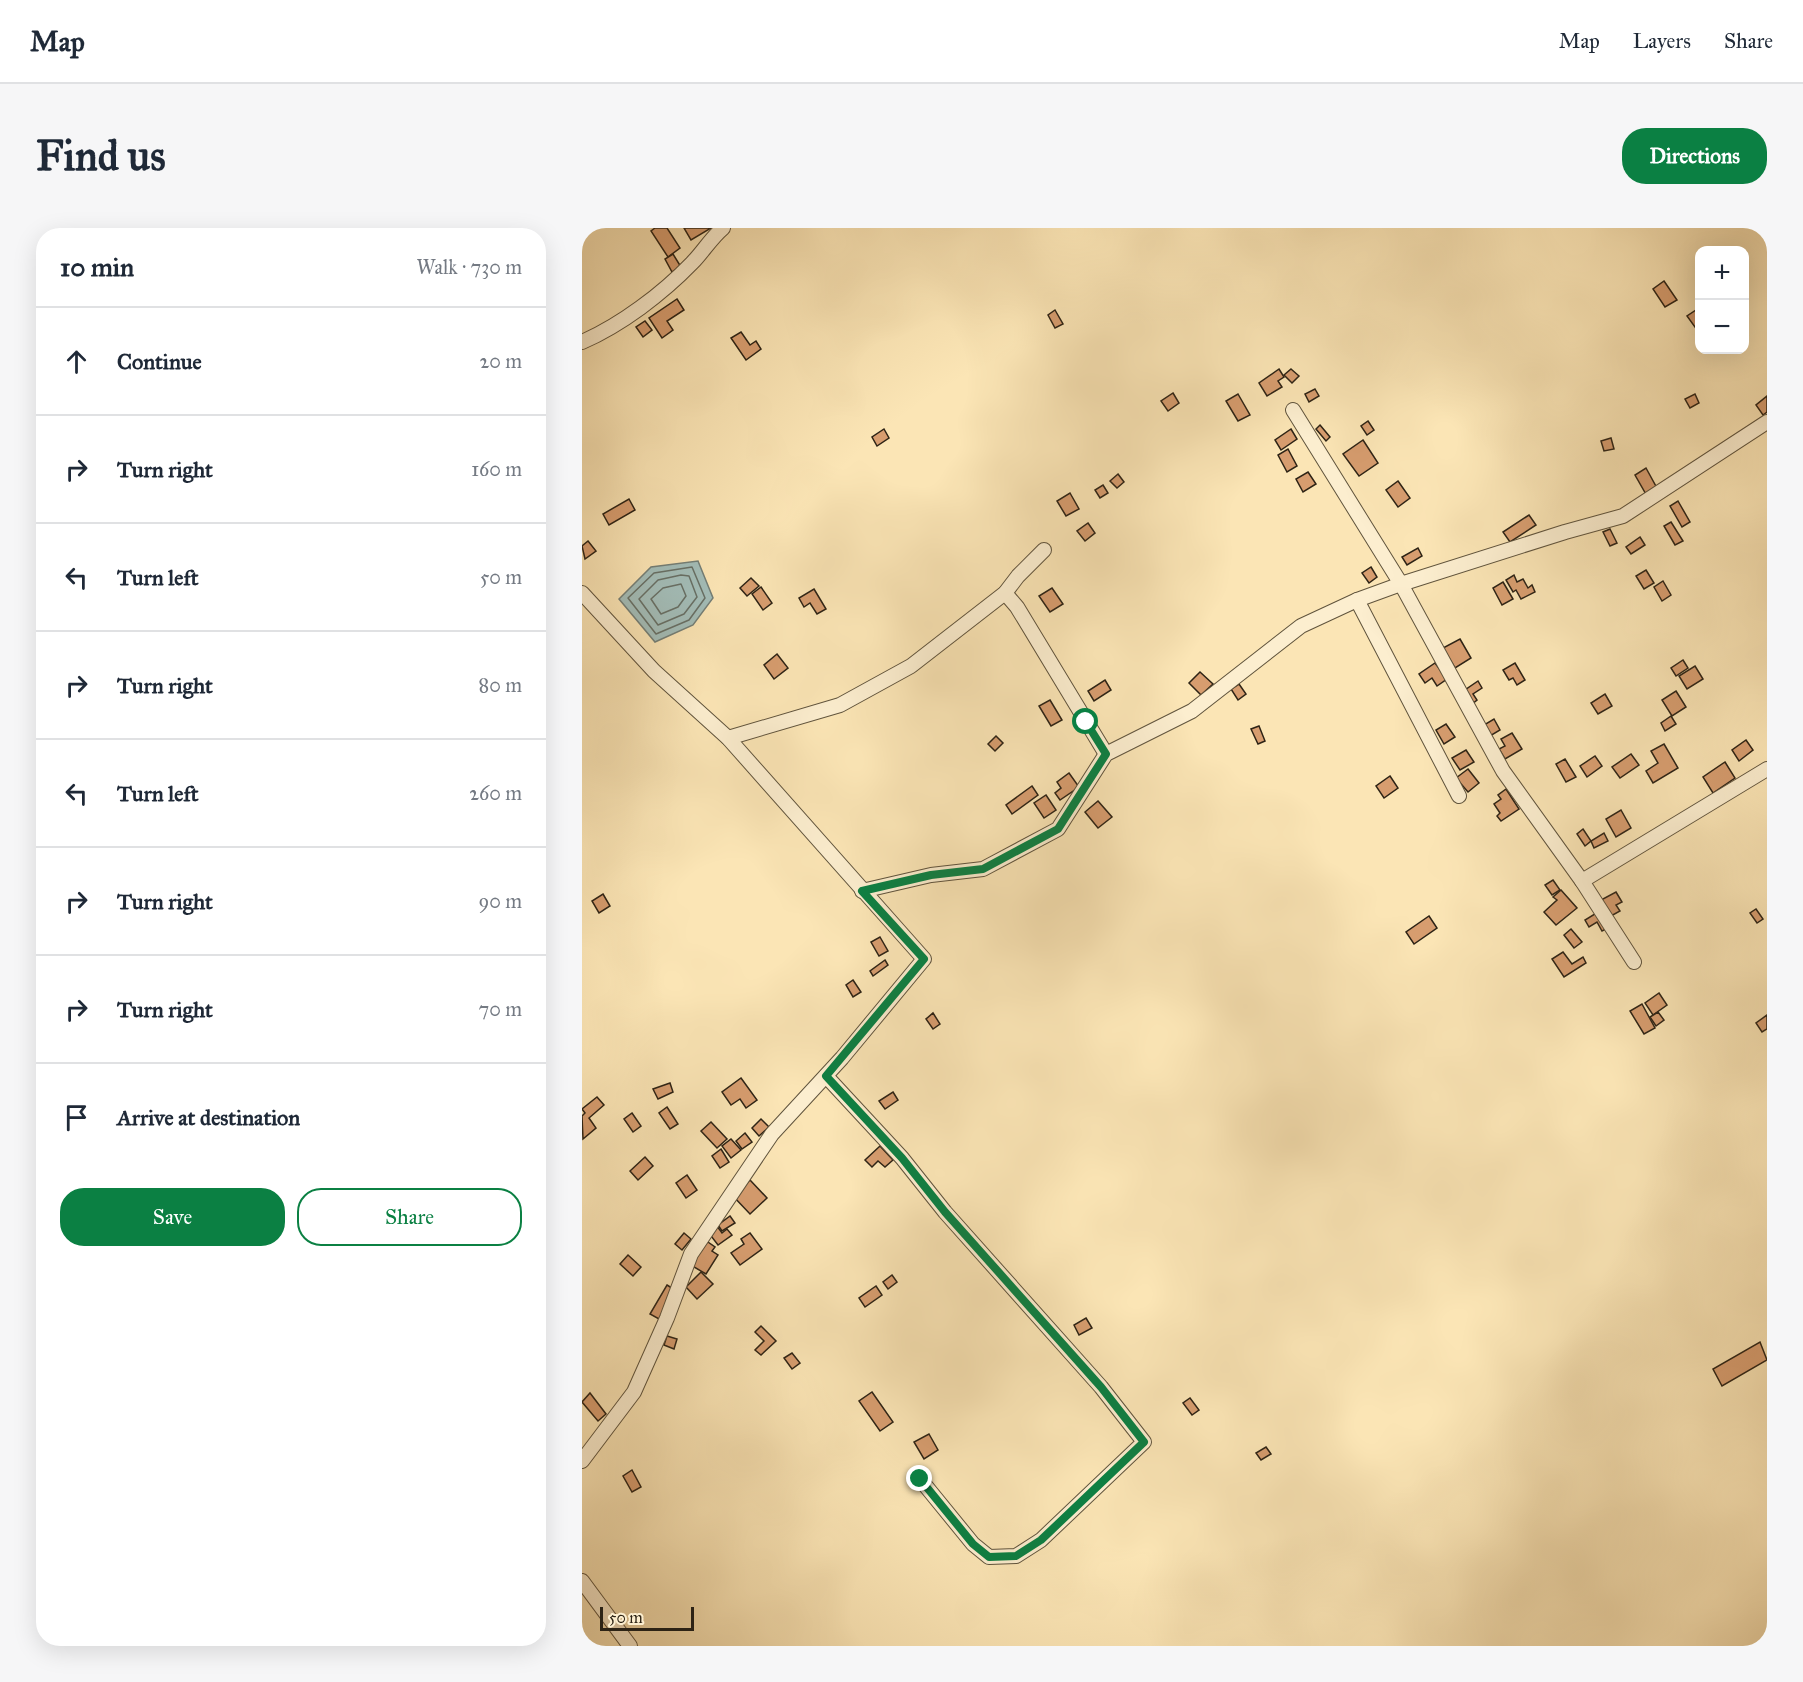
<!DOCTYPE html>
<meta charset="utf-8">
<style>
:root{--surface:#fff;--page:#f6f6f7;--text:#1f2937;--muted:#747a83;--line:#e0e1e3;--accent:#0b8043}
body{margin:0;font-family:"IM FELL Great Primer",serif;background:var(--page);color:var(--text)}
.controls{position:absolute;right:18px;top:18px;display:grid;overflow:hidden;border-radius:12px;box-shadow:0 6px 24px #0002}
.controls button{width:54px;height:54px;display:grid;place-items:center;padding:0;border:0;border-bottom:2px solid var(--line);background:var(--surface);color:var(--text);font:30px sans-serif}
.scale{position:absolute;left:18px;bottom:15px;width:94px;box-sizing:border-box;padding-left:6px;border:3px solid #2d2315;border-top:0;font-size:16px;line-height:21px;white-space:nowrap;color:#2d2315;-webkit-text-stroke:4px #fceecf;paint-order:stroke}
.stop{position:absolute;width:18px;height:18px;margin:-14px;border:4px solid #0b8043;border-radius:50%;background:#fff}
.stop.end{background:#0b8043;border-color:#fff;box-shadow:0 2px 6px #0008}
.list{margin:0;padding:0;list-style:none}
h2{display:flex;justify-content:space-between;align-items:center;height:78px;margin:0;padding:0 24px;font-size:26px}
h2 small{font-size:20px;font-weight:400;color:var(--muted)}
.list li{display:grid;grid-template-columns:39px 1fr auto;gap:18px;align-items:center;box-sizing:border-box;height:108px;padding:0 24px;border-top:2px solid var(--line)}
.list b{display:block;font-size:22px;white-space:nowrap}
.list em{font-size:20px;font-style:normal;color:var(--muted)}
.actions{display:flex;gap:12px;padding:18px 24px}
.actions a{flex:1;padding:14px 0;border:2px solid var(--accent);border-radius:24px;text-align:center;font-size:21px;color:var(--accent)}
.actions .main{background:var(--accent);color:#fff}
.icon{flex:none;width:33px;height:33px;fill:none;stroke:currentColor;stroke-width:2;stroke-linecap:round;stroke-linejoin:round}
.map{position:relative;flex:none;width:1185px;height:1418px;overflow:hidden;border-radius:24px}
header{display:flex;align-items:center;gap:36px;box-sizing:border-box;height:84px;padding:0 30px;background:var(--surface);border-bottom:2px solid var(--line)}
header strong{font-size:28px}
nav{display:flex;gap:33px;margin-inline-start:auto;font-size:21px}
.intro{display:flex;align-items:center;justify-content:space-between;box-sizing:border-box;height:144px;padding:0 36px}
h1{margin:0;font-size:42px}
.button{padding:15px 27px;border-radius:24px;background:var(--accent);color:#fff;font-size:21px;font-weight:700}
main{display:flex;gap:36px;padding:0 36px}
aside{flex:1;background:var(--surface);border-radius:24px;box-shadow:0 6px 24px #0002}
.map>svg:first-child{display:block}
.water{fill:#a3bdb8;stroke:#747f77;stroke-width:1.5}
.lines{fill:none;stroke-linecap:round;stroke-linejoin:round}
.shore{stroke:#687066;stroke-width:1.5}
.building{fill:#d79d6f;stroke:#2d2315;stroke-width:1.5}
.minor-casing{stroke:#60543d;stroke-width:16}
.minor{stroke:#fceecf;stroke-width:14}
.route{stroke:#0b8043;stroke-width:8}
</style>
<header>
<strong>Map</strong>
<nav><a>Map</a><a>Layers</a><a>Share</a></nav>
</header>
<div class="intro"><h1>Find us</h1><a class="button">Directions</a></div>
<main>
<aside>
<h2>10 min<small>Walk · 730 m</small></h2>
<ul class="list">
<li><svg class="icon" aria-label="ahead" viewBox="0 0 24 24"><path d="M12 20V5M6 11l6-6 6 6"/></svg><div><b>Continue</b></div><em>20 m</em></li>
<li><svg class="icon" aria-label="right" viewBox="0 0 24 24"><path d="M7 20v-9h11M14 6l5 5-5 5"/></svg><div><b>Turn right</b></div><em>160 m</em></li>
<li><svg class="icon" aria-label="left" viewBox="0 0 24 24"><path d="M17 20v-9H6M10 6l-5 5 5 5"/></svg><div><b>Turn left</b></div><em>50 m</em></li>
<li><svg class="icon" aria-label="right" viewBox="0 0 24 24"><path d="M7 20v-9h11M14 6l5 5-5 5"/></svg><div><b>Turn right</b></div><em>80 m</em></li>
<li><svg class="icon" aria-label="left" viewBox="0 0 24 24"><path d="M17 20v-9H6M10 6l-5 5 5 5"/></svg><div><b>Turn left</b></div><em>260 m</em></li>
<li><svg class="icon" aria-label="right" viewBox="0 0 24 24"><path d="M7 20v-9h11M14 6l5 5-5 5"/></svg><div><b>Turn right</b></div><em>90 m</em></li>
<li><svg class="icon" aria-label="right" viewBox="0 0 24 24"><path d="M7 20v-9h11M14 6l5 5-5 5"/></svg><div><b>Turn right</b></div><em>70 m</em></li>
<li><svg class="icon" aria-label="arrive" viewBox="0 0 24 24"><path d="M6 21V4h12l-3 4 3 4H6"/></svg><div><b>Arrive at destination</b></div></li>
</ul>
<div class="actions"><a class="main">Save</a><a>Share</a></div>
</aside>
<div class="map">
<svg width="1185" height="1418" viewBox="0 0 1185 1418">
<rect width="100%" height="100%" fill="#fbe5b5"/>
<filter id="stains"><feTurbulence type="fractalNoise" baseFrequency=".00333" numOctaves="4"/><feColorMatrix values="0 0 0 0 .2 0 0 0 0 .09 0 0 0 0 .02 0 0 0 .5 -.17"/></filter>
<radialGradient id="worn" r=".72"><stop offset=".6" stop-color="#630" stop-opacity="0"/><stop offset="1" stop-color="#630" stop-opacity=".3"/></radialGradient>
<polygon class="water" points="116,333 131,370 111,397 73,414 37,371 69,339"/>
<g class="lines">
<g class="shore">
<polygon points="110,339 123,370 107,392 74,406 46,370 72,345"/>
<polygon points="99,347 107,348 115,369 102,386 76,397 57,371 76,352"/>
<polygon points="99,356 104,368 96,379 79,386 69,371 81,360"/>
</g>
</g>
<g class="building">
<polygon points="73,0 85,0 98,20 86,29 69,3"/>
<polygon points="102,0 129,0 109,12"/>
<polygon points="91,26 99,39 90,44 83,31"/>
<polygon points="1082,53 1095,72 1083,79 1071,61"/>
<polygon points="95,71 102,82 85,93 91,102 80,110 67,90"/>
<polygon points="1117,80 1118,82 1118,106 1105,88"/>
<polygon points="473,82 481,96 473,100 466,87"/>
<polygon points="63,93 70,102 61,109 54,99"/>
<polygon points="159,104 168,117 174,113 179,121 164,132 149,110"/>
<polygon points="697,141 702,149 696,153 700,159 685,168 677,155"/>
<polygon points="709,141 717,148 710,155 702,147"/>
<polygon points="733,161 737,168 727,174 723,166"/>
<polygon points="591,165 597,175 586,183 579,173"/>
<polygon points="656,166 668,187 656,193 644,173"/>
<polygon points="1113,166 1117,175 1108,180 1103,171"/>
<polygon points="1185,168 1185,184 1181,187 1174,177"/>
<polygon points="786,193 792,202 785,207 779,198"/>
<polygon points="738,197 748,209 744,213 734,201"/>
<polygon points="302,201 307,210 295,218 290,209"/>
<polygon points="709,201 715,211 699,222 693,212"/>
<polygon points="1029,210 1032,221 1022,223 1019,213"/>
<polygon points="781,212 796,235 777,248 761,226"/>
<polygon points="706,221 715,238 705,244 696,227"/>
<polygon points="1064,240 1076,262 1065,268 1053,247"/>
<polygon points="726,244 734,256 721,264 714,251"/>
<polygon points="536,246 542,254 535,260 528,253"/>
<polygon points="816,253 828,270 816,279 804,262"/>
<polygon points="521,257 526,265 518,270 513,262"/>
<polygon points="488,265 497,281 484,288 475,273"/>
<polygon points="47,271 53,282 27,297 21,286"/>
<polygon points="1096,273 1108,294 1100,299 1088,278"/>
<polygon points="947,287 954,297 928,314 921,304"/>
<polygon points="1089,294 1101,313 1093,317 1082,298"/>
<polygon points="506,295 513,305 503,313 495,303"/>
<polygon points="1028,301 1035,315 1028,318 1021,304"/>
<polygon points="1058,309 1063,317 1049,326 1044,319"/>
<polygon points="6,313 14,323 3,331 0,318"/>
<polygon points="836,320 840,328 825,337 820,329"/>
<polygon points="789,339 795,349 787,355 780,345"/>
<polygon points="1064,342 1072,355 1062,361 1054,348"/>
<polygon points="932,347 935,354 941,351 946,360 950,357 953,364 939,371 934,362 931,364 924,352"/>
<polygon points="169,350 177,358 165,368 158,360"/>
<polygon points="1081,353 1089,367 1080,373 1072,359"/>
<polygon points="921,354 931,371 920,377 911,360"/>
<polygon points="179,359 190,375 181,382 170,366"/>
<polygon points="470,360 481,376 468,384 457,368"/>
<polygon points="232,361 244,381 235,386 228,375 222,379 217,370"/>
<polygon points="878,411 889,430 873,440 861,420"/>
<polygon points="195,426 206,440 192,451 182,437"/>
<polygon points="1101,432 1106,440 1094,448 1089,440"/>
<polygon points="853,435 865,451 855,458 850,450 843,455 837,446"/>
<polygon points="933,435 943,452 935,457 931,450 927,452 921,442"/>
<polygon points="1113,438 1121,451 1105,461 1097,448"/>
<polygon points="618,444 631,456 619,467 607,455"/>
<polygon points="523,452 529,462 512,473 506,463"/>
<polygon points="896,453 900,460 891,466 895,472 889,477 880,464"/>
<polygon points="657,456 664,466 656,472 649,461"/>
<polygon points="1094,463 1104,479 1090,488 1080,472"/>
<polygon points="1023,466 1030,478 1016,486 1009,475"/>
<polygon points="468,472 480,492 469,498 457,478"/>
<polygon points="1089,488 1094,496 1083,503 1079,495"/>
<polygon points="912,491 918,502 908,508 902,497"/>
<polygon points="864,496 873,509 862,516 854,502"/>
<polygon points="677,498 683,513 676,516 669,501"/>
<polygon points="930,505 940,521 923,531 917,521 923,518 919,511"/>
<polygon points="414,508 421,515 413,523 406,516"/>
<polygon points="1164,512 1171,522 1157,533 1150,522"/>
<polygon points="1082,516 1096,540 1071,555 1064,543 1076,535 1069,523"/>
<polygon points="884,522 892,534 878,542 870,530"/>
<polygon points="1049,526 1057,537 1038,550 1030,539"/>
<polygon points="1013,528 1020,538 1005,549 998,538"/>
<polygon points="983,531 994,549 984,554 974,536"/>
<polygon points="1143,534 1153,550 1131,565 1121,549"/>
<polygon points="886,541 897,555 886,564 874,550"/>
<polygon points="487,545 497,559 478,572 473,565 479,560 475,554"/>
<polygon points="808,548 816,560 802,570 794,558"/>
<polygon points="450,558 456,567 430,586 424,577"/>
<polygon points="924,561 937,581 919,593 915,588 918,585 912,576 919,571 916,567"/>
<polygon points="464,567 474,582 462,590 452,575"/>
<polygon points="516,573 530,589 516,600 503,584"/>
<polygon points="1039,582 1049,600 1034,609 1024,591"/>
<polygon points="1001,601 1009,613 1003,618 995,606"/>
<polygon points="1022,605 1026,613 1012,620 1009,613"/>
<polygon points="971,652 978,662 970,667 963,657"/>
<polygon points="979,662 995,680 974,697 962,684 975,672 971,669"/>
<polygon points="1034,664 1040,674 1034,677 1038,683 1029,688 1019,672"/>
<polygon points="21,666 28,678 17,685 10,673"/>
<polygon points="1174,681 1181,691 1175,695 1168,685"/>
<polygon points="1016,684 1026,700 1020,703 1015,694 1007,699 1003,692"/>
<polygon points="847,688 855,700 832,716 824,704"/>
<polygon points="989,701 1000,714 992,720 982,707"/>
<polygon points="298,709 306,723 297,728 289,714"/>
<polygon points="981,724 990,736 1001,729 1004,735 982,749 970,731"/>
<polygon points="303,732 306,737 291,748 288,743"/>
<polygon points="271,752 279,764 271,769 264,757"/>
<polygon points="1077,765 1085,777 1071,787 1063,775"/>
<polygon points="1060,776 1073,800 1062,806 1048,783"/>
<polygon points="1076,784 1082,792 1074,798 1068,789"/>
<polygon points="351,785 358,796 351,801 344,791"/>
<polygon points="1185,787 1185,801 1180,804 1174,795"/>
<polygon points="159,850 175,872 164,880 158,871 149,877 140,864"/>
<polygon points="88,855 91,864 76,871 71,861"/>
<polygon points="311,864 316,872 303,881 297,873"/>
<polygon points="15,869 22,877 7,890 14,900 1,911 0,888 3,885 0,881"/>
<polygon points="85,879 96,896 88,901 77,885"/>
<polygon points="50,885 59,898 51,904 42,891"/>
<polygon points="179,891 187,899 177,908 170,900"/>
<polygon points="129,894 145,911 135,920 119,903"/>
<polygon points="163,905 170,914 160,921 154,913"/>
<polygon points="149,911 159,922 149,930 140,918"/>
<polygon points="298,918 311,932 303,939 296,933 290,939 283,932"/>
<polygon points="139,921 147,934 138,940 130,928"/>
<polygon points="63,929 71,938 56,952 48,943"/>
<polygon points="105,947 115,962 104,970 94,955"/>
<polygon points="168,952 185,970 168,986 151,968"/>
<polygon points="148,988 153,995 140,1003 136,997"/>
<polygon points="135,998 140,1005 145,1001 150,1007 136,1017 126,1004"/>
<polygon points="102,1005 109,1011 100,1022 93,1016"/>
<polygon points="168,1005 180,1021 158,1037 149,1025 162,1016 159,1011"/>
<polygon points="123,1012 133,1019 130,1023 136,1027 124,1046 107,1036"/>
<polygon points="46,1027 59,1039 51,1048 38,1036"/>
<polygon points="119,1044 131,1056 115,1071 104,1059"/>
<polygon points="310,1047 315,1054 306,1061 301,1054"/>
<polygon points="85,1057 93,1062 77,1091 68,1086"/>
<polygon points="294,1058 300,1067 283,1079 277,1070"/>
<polygon points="504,1090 510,1100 497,1107 492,1097"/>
<polygon points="179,1098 194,1113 179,1127 173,1122 182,1113 173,1104"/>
<polygon points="85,1108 95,1111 92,1121 82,1117"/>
<polygon points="1178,1114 1185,1132 1140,1158 1131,1141"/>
<polygon points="210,1125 218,1135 210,1141 202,1130"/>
<polygon points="290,1164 311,1194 298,1203 277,1173"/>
<polygon points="8,1165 24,1186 16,1193 0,1174"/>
<polygon points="608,1170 617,1182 610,1187 601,1175"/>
<polygon points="347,1206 356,1222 342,1231 332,1214"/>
<polygon points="684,1219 689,1226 679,1232 674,1225"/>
<polygon points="50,1242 59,1259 50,1264 41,1248"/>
</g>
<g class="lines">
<defs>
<g id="minor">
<path d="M 0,114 C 39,97 80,66 110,35 C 121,24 129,10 141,0"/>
<polyline points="711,182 819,356 921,543 1000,653 1052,734"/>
<polyline points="0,365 72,443 146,510 342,731 260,830 190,906 109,1026 85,1090 52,1164 0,1233"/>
<polyline points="423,365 435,379 524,526"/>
<polyline points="775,372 877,568"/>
<polyline points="146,510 258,477 329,438 423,365 436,348 462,322"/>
<polyline points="1000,653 1185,541"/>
<polyline points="280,663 349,647 401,641 476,601 524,526 610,483 719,398 775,372 819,356 983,304 1041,288 1185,194"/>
<polyline points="244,848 320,930 363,984 519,1159 562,1214 459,1312 434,1328 407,1329 391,1316 338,1251"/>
<polyline points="0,1353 48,1418"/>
</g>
</defs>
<use href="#minor" class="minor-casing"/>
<use href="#minor" class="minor"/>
</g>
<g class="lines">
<polyline class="route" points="338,1251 391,1316 407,1329 434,1328 459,1312 562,1214 519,1159 363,984 320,930 244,848 342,731 280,663 349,647 401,641 476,601 524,526 504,494"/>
</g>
<rect width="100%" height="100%" filter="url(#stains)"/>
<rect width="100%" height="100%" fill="url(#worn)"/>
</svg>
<div class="controls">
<button>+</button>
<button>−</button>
</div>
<div class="scale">50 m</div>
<div class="stop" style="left:504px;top:494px"></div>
<div class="stop end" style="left:338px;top:1251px"></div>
</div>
</main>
